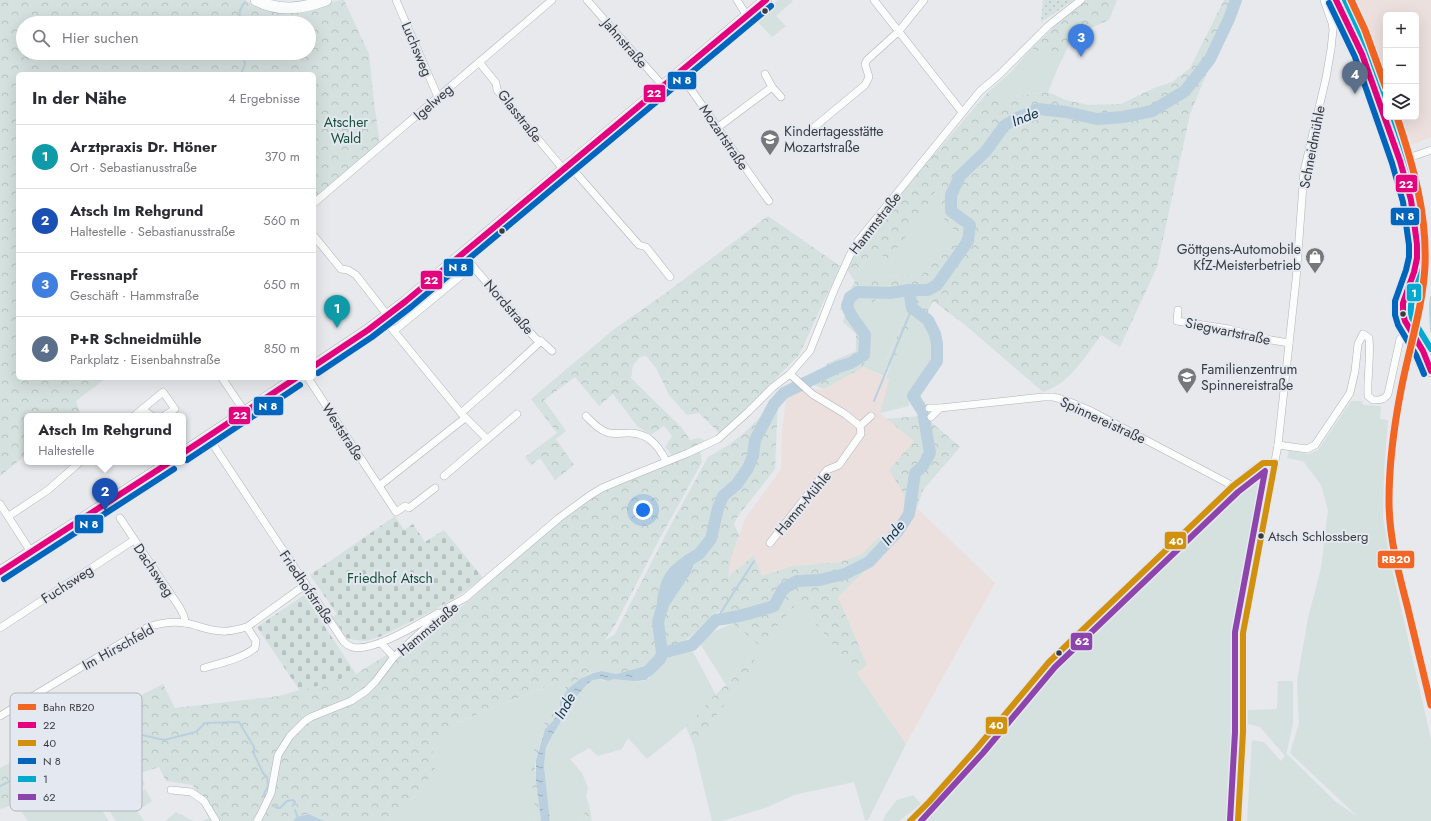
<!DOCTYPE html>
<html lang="de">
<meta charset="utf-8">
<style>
:root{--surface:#fff;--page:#f7f7f7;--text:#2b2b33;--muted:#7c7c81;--line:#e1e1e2;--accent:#7c3aed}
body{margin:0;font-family:Jost,sans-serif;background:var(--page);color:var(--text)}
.controls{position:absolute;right:12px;top:12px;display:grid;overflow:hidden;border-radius:6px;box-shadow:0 4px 16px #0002}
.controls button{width:36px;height:36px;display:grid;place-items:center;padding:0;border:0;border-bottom:1px solid var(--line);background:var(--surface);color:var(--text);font:20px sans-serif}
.you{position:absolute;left:643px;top:510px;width:14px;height:14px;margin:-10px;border:3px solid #fff;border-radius:50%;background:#1a73e8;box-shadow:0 0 0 6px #1a73e833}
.badge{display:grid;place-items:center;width:26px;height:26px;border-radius:50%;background:var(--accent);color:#fff;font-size:13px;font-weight:700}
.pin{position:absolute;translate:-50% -33px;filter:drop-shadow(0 1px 2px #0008)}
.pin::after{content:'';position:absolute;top:21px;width:14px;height:12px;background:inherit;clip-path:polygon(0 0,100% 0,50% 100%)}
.popup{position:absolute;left:24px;top:413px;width:162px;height:52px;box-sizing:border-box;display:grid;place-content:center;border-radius:6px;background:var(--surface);filter:drop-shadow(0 1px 3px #0005);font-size:13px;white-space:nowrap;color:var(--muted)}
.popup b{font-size:15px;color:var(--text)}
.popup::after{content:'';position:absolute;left:50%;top:100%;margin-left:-8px;border:8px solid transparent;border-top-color:var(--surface)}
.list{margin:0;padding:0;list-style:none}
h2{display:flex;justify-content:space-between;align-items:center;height:52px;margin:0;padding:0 16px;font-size:17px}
h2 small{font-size:13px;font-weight:400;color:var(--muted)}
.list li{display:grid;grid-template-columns:26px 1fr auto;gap:12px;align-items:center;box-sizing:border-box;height:64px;padding:0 16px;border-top:1px solid var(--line)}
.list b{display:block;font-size:15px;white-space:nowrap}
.list p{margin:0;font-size:13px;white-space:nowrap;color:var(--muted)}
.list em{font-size:13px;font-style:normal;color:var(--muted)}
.icon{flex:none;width:22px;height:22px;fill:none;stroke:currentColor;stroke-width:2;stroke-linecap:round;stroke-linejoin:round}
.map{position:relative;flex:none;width:1431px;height:821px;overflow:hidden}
.search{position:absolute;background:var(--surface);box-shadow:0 4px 16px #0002;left:16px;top:16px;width:300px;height:44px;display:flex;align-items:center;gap:10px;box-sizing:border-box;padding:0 14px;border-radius:22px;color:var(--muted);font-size:15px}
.panel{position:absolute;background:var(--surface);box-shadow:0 4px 16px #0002;left:16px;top:72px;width:300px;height:308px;border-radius:6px}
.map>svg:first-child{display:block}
.industrial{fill:#ece0de}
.green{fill:#d5e1de}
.forest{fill:url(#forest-crowns);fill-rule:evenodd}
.cemetery{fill:url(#cemetery-stones)}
.garden{fill:url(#garden-dots)}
.water{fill:url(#water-ripples)}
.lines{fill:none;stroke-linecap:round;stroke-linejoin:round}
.stream{stroke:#bbd0de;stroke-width:2}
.river{stroke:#bbd0de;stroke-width:12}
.minor-casing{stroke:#b1b2b5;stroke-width:8}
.secondary-casing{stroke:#b1b2b5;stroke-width:12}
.minor{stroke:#fbfcfc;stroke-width:7}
.secondary{stroke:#fbfcfc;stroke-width:11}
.bus-1-casing{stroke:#e4e8f0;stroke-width:9}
.bus-2-casing{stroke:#e4e8f0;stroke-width:9}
.bus-3-casing{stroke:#e4e8f0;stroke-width:9}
.bus-4-casing{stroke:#e4e8f0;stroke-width:9}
.bus-5-casing{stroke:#e4e8f0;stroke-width:9}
.bus-1{stroke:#e5007d;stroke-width:6}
.bus-2{stroke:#d1910c;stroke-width:6}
.bus-3{stroke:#0065bd;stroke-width:6}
.bus-4{stroke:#00a9ce;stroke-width:6}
.bus-5{stroke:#8e44ad;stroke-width:6}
.rail-1-casing{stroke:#e4e8f0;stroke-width:10}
.rail-1{stroke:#f26522;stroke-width:7}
.bus-dot{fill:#393b3e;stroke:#e4e8f0;stroke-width:1.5}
.labels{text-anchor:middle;stroke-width:4;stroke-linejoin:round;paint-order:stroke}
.bus-label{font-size:13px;fill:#393b3e;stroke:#e4e8f0;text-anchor:start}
.street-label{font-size:14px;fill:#393b3e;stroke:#e4e8f0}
.park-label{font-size:14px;fill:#154f38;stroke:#e4e8f0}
.poi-label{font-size:14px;fill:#393b3e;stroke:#e4e8f0;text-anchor:start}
.water-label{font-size:15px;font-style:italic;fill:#0f364b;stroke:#e4e8f0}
.key{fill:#e4e8f0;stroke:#b1b4bb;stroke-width:1}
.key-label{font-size:11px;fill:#393b3e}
.line-badge{stroke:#e4e8f0;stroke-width:1.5}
.badge-label{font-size:11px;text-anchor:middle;font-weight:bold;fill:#fff}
</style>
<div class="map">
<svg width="1431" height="821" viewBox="0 0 1431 821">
<defs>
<pattern id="forest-crowns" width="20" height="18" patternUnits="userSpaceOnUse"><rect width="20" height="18" fill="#d5e1de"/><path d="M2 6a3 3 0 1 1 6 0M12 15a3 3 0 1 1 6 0" fill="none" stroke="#b8c2c0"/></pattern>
<pattern id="cemetery-stones" width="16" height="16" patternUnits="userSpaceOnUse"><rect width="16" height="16" fill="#d5e1de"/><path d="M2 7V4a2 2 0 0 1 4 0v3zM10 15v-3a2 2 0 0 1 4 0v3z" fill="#b8c2c0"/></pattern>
<pattern id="garden-dots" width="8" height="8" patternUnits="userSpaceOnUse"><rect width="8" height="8" fill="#d5e1de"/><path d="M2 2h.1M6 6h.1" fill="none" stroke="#b8c2c0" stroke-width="1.8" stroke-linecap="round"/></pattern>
<pattern id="water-ripples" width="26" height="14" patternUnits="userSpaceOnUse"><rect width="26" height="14" fill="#bbd0de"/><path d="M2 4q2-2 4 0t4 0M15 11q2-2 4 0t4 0" fill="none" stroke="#99aab5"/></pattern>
</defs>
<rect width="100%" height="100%" fill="#e7e9ed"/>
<g class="industrial">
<polygon points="1355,0 1431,0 1431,137 1412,145 1401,117 1416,117 1416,15 1386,15 1386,77 1368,28"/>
<polygon points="864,367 889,380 880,413 914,441 889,470 904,493 904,515 898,542 917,508 995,583 906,744 857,673 867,665 838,597 891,546 879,537 862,554 839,562 792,566 762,576 754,555 728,577 731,557 745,519 781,469 782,431 786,401 797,390 824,389"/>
</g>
<g class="green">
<polygon points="778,0 792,0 793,1 776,16 786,26 772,37 755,19"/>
<polygon points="1032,48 1059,65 1048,92 1016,96 994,96 988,92 1010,73"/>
<polygon points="939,184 942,184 941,216 955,231 956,244 928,268 922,275 869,276 855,281 851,276 874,251 927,208"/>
<polygon points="460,261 466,267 397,327 392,324 394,316"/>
<polygon points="904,294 907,313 886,360 888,363 883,376 864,367 868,346 864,327 853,307 858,297 870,304 879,298"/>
<polygon points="914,315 922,321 925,320 931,329 935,344 935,361 909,396 909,406 880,413 889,380 886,378 890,366 890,367"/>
<polygon points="1351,401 1362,401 1363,405 1381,406 1380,419 1388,420 1384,470 1383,517 1390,560 1431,739 1431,821 1247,821 1252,740 1264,742 1281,761 1285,756 1260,727 1248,724 1248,710 1277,709 1278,681 1293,681 1293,724 1286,755 1287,754 1336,802 1358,817 1290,753 1299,723 1297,681 1308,618 1321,568 1328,510 1321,485 1303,461 1287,458 1289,451 1309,454 1318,450"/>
<polygon points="1261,471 1265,472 1267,477 1239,627 1236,702 1227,821 919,821 929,814 1004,722 1102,619 1255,473"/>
<polygon points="798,602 803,605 808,615 857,673 906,744 868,820 865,820 854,782 794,795 768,807 722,821 712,821 694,746 727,701 757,667 735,676 726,685 699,642 715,631 734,623 760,645"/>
<path d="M 691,648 L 716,695 L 686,727 L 647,759 L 628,738 L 622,749 L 598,756 L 589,748 L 570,759 L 582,773 L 588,788 L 586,796 L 589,805 L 580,821 L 550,821 L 544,766 L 546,747 L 564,713 C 574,706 577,687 591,681 C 597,679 601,680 606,681 C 609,681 612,679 615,679 C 625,678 636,684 646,680 C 654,677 657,664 663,659 C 668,653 676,655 683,652 C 685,651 688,649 691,648 Z"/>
<polygon points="591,653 616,674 602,671 591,673 581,663"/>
<polygon points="564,679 566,685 539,735 532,783 536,821 387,821 402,809 420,791 435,768 432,747 458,722"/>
<polygon points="122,747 145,784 109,810 76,763 80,760"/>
<polygon points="73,768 109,821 28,821 17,805"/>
<polygon points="145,789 152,801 137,811 144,821 116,821 110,812"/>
<polygon points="913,795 921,804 899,821 883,821 886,814 897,800"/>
</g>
<g class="forest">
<path d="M 0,0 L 245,0 C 263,12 291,16 311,11 C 322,7 332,0 344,0 L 369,54 L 374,102 L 380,144 L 314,200 L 314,74 L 18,74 L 18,378 L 106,378 L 76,401 L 80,412 L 74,416 L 27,416 L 27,454 L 0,476 ZM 23,23 L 309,23 L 309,53 L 23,53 Z"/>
<polygon points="1087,0 1117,0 1109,20 1074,35 1059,65 1032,48 1056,25"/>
<path d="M 1224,0 L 1237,0 L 1190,114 L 1157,267 L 1120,347 L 1101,335 C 1086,356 1069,384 1043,392 L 964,324 L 933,301 L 928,311 L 929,318 L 922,321 L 914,315 L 891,367 L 886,361 L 907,313 L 904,294 L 879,298 L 870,304 L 858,297 L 853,307 L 864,327 L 868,346 L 864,367 L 824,389 L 803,381 L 824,368 L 828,363 L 856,351 L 856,334 L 843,322 L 846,312 L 840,309 L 855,281 L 869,276 L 922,275 L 928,268 L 955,244 L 955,231 L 941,216 L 942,184 L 939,184 L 927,208 L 889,259 L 874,251 L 851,276 L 847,269 L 860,243 L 878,220 L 988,92 L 994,96 L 1016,96 L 1048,92 L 1066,100 L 1088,105 L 1121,104 L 1154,88 L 1172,82 L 1190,68 Z"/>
<polygon points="768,216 840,266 799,355 745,410 719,433 699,413 687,415 669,395 656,368 646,356 640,357 633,365 631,378 682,428 690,440 698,438 707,441 673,456 665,447 672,436 664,426 651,435 638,427 613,394 599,406 575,377 544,400 566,431 556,439 574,465 555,480 540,458 531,465 525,457 557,433 531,399 613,330 663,295"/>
<path d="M 778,400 L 775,469 L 738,516 L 734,524 L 739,535 L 731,557 L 728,577 L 754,555 L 762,576 L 792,566 L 840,562 L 862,554 L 879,537 L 891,546 L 838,597 L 867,665 L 857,673 L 808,615 L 803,605 L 798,602 L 760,646 L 719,611 C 686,642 662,664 616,674 L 591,653 L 581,663 L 591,673 L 575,682 L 560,704 L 560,710 L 553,721 L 545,729 L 542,737 L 536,760 L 535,767 L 541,821 L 536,821 C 533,793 527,762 539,735 C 546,719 557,701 566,686 L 564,679 L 458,722 L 432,747 L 435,768 L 420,791 L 402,809 L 387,821 L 324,821 L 309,814 L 296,817 L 293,821 L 216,821 L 210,819 L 211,821 L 202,821 L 209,818 L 193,785 L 166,781 L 159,767 L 138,774 L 122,747 L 80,760 L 7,807 L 0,809 L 0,768 L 163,684 L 175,708 L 279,696 L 356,674 L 458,610 L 568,514 L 603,492 L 647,471 L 700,450 L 702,462 L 660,538 L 614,627 L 604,641 L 615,634 L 667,532 L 708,457 L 727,446 L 743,434 Z"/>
<polygon points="930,415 930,421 960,447 923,490 917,508 898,542 889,531 904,515 904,494 889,470 914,441 887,419"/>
<polygon points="754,659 757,667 727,701 694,746 686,727 713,697"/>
<polygon points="589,805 592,821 580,821"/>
<polygon points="176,812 193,821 165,821"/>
</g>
<g class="cemetery">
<polygon points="395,516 404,530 413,524 425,542 444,530 483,578 461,594 434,610 382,636 366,641 355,640 347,638 332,617 337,614 310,575"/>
<polygon points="304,595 356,674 300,691 257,627"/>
</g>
<polygon class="garden" points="1043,0 1074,0 1041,22"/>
<g class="water">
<polygon points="649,665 656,669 646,680 632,681 614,679 608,681 601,679 593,680 587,684 575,698 567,711 562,716 560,723 553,734 546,747 544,766 550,821 541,821 536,781 536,760 545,729 553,721 560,710 560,701 570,687 580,679 593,673 602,671 616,674"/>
<polygon points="309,814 324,821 293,821 296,817"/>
</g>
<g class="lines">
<g class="stream">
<polyline points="239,23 240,10 245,2"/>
<polyline points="241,74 245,64 242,53"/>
<polyline points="1431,297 1430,306 1431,331"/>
<polyline points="874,401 912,308"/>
<polyline points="716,620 754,561"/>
<polyline points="0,786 94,739 129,732 164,740 196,732 205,723 239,722 254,747 254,754 263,773 267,777 268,786 264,794 265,798"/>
<polyline points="273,805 277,808 280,808 287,801 293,800 295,802 293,805"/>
<polyline points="295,810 298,818"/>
</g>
<g class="river">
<path d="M 663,600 C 667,579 670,573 689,560"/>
<path d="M 662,653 L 692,645 L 716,620 C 736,618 755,612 774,606 L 783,589 L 797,581 L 819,580 L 845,574 L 869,562 L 898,531 L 909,514 L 915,473 L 923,466 L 930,453 L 923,412 L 913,396 L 937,361 L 937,344 L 935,334 L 928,320 L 912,308 L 909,290"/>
<polyline points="638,675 648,671 660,659 662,653 658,622 663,604 685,571 689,560 699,554 711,539 718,508 723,496 737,484 748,468 753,456 755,440 774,404 784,393 838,367 851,363 864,355 865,335 851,315 847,306 850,297 858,292 890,293 909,290 928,290 937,285 968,241 970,225 951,211 951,195 960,176 986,151 1004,126 1017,118 1038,109 1066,112 1097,119 1123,117 1152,111 1185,91 1210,59 1229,19 1236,0"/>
</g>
<defs>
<g id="minor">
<polyline points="396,0 438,97"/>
<polyline points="587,0 663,86"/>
<polyline points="737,0 747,16"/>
<polyline points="874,0 962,112"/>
<polyline points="479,62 496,83 497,90 564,170"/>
<path d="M 679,73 C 710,115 738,159 769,201"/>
<polyline points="772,87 781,97"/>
<polyline points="717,128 772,87 765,74"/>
<polyline points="807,133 865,85 869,77 865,64 867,60 899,31 924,0"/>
<polyline points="1400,161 1431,150"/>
<polyline points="569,165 639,245 646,247 670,277"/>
<polyline points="314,203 552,0"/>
<polyline points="314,236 341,269 348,270 356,275 388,316"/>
<polyline points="462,254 536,339 541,341 552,351"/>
<polyline points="1178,310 1177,321 1229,329 1271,340 1289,343"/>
<polyline points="384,319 461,413 487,439"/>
<polyline points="394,331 473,266"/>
<polyline points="222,378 245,412"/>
<polyline points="308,378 396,512 405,506 409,508 435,488"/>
<polyline points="929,408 940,408"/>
<polyline points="142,409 152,416"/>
<polyline points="461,413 502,377 541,341"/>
<polyline points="134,416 163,392 175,409 164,416"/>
<path d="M 586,416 C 593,423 599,430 609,433 C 615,434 622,433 628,433 C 647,432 659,446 666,461"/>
<polyline points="931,417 940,408 1043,397 1053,397 1065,400 1091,411 1233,486"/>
<polyline points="860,426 871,416"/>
<path d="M 208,437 L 344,642 C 346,644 349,646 352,647 C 372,653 420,623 438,613"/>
<path d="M 1278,445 L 1307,449 L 1315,445 L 1350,393 L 1355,371 L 1358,344 L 1363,334 L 1369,338 C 1371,357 1367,377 1368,396 L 1373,400 C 1380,400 1384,400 1388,394 L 1400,339 L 1409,330"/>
<polyline points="444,476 517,414"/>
<polyline points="379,486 465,418"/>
<polyline points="0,504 31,552"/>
<polyline points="9,516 48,490 80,462"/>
<polyline points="120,518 180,608 184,616 185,623"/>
<polyline points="770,543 827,470 839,465 861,434 860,426 845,414 812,394 790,374"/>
<polyline points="0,628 134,540"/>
<polyline points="381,643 394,657"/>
<path d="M 204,668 C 221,663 241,659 255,648 L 256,641 L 247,627"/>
<path d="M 0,716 L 148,627 C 160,623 173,621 185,623 C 198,625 209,631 222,631 C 231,632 239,629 247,627 L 305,585"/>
<polyline points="171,790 191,792 204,801 216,821"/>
<polyline points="257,821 261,814 271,793 278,755 290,736 305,721 311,717 351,701 366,691 375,682 394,657 447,608 465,598 559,518 589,496 602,488 626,478 688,453 718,439 748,412 773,387 790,374 810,351 835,288 850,255 858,241 980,91 999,75 1048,26 1081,0"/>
<polyline points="910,821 929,802 977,748 1049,662 1233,486 1254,469 1263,463 1275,463"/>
<polyline points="1238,821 1243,732 1243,633 1278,445 1296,280 1304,171 1326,78 1331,49 1333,30 1332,23 1324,0"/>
</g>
<g id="secondary">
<path d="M 256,0 C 279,12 302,9 326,0"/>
<polyline points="1336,0 1362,54 1400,161 1411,200 1417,244 1417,258 1414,272 1403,303 1403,314 1405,321 1423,351 1431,371"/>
<polyline points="314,366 368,330 406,301 766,0"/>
<polyline points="183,453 296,378"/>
<polyline points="0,572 170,462"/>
</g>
</defs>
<use href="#minor" class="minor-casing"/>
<use href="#secondary" class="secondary-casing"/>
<use href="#minor" class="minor"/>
<use href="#secondary" class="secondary"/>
<defs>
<g id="bus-1">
<polyline points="1336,0 1362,54 1400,161 1411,200 1417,244 1417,258 1414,272 1403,303 1403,314 1405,321 1423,351 1431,371"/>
<polyline points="314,366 368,330 406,301 766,0"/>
<polyline points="183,453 296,378"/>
<polyline points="0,572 170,462"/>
</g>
<g id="bus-2">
<polyline points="910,821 929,802 977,748 1049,662 1233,486 1263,463 1275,463"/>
<polyline points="1238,821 1243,732 1243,633 1275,463"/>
</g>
<g id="bus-3">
<polyline points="1329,3 1355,57 1392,163 1403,202 1409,245 1409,257 1406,270 1395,301 1395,315 1398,325 1416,355 1424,374"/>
<polyline points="318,373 372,337 411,307 771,6"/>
<polyline points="187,460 300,385"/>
<polyline points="4,579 174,469"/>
</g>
<g id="bus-4">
<polyline points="1345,0 1369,51 1386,98"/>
<path d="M 1393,117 C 1409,162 1426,208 1425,256 C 1425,277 1406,297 1412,318 L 1431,349"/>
</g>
<polyline id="bus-5" points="921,821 983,753 1055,667 1238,492 1265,471 1235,632 1235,732 1230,821"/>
</defs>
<use href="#bus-1" class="bus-1-casing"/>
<use href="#bus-2" class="bus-2-casing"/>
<use href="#bus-3" class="bus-3-casing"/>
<use href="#bus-4" class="bus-4-casing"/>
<use href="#bus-5" class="bus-5-casing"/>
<use href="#bus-1" class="bus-1"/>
<use href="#bus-2" class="bus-2"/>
<use href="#bus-3" class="bus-3"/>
<use href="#bus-4" class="bus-4"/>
<use href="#bus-5" class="bus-5"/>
<defs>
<g id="rail-1">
<polyline points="1351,0 1365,30 1386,88"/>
<path d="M 1397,117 C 1413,165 1427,213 1425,265 C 1423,307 1409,348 1401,390 C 1394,426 1389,464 1389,501 C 1389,536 1398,571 1407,605 C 1415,638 1423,672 1431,705"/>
</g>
</defs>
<use href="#rail-1" class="rail-1-casing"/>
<use href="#rail-1" class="rail-1"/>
</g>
<defs>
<symbol id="school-pin" viewBox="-11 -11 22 30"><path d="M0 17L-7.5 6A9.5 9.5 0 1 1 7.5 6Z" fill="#76787b" stroke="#e4e8f0"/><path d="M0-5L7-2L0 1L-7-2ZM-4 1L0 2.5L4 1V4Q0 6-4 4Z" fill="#fff"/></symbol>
<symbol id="shop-pin" viewBox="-11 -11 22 30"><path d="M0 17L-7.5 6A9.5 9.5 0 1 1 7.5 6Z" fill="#76787b" stroke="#e4e8f0"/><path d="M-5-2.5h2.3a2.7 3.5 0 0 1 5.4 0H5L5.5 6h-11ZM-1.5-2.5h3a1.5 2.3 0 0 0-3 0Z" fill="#fff"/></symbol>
</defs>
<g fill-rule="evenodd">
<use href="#school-pin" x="759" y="128" width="22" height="30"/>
<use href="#shop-pin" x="1304" y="246" width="22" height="30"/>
<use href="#school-pin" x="1176" y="366" width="22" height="30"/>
</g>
<g class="bus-dot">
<circle cx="765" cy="11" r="3.5"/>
<circle cx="502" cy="231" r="3.5"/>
<circle cx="1403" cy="314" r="3.5"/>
<circle cx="1261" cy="536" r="3.5"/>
<circle cx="1059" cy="653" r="3.5"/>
</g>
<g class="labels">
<g class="bus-label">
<text x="1268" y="541">Atsch Schlossberg</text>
</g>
<g class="street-label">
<text transform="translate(625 43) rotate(49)" y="5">Jahnstraße</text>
<text transform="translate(417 49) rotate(67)" y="5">Luchsweg</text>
<text transform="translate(433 102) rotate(-41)" y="5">Igelweg</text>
<text transform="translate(520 116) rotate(52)" y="5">Glasstraße</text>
<text transform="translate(724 137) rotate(56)" y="5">Mozartstraße</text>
<text transform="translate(1312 147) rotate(-79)" y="5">Schneidmühle</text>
<text transform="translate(875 223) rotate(-52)" y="5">Hammstraße</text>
<text transform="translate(509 307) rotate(49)" y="5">Nordstraße</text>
<text transform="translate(1228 331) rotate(12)" y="5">Siegwartstraße</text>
<text transform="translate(1103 420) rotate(25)" y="5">Spinnereistraße</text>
<text transform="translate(343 432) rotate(57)" y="5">Weststraße</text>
<text transform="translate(803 503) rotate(-50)" y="5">Hamm-Mühle</text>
<text transform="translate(154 570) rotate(56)" y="5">Dachsweg</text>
<text transform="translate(67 584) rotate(-33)" y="5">Fuchsweg</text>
<text transform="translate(307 587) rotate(56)" y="5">Friedhofstraße</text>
<text transform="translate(428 629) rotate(-40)" y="5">Hammstraße</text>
<text transform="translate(118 647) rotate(-29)" y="5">Im Hirschfeld</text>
</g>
<g class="park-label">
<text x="346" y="127">Atscher<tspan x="346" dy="16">Wald</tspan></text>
<text x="390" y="583">Friedhof Atsch</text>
</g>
<g class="poi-label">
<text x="784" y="136">Kindertagesstätte<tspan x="784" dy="16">Mozartstraße</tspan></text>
<text x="1301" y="254" text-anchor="end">Göttgens-Automobile<tspan x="1301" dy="16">KfZ-Meisterbetrieb</tspan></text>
<text x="1201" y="374">Familienzentrum<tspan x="1201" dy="16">Spinnereistraße</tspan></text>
</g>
<g class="water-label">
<text transform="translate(1025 117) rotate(-22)" y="5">Inde</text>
<text transform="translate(893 533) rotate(-50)" y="5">Inde</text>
<text transform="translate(565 706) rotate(-61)" y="5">Inde</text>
</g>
</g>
<rect x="10" y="693" width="132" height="118" rx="6" class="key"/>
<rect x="18" y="704" width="18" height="6" fill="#f26522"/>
<rect x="18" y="722" width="18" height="6" fill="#e5007d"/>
<rect x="18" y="740" width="18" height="6" fill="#d1910c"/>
<rect x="18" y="758" width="18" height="6" fill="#0065bd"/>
<rect x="18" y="776" width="18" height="6" fill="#00a9ce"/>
<rect x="18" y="794" width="18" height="6" fill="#8e44ad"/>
<g class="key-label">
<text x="43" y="711">Bahn RB20</text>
<text x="43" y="729">22</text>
<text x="43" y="747">40</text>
<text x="43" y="765">N 8</text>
<text x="43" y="783">1</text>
<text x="43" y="801">62</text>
</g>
<g class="line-badge">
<rect x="667" y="71" width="30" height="19" rx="4" fill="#0065bd"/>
<rect x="643" y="84" width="23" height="19" rx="4" fill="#e5007d"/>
<rect x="1395" y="174" width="23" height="19" rx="4" fill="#e5007d"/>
<rect x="1390" y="207" width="30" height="19" rx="4" fill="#0065bd"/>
<rect x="443" y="258" width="31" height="19" rx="4" fill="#0065bd"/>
<rect x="420" y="270" width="23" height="20" rx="4" fill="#e5007d"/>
<rect x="1406" y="283" width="16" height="19" rx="4" fill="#00a9ce"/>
<rect x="253" y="396" width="31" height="20" rx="4" fill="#0065bd"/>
<rect x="228" y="406" width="23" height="19" rx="4" fill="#e5007d"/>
<rect x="74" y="514" width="30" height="20" rx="4" fill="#0065bd"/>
<rect x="1164" y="531" width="23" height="19" rx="4" fill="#d1910c"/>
<rect x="1377" y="550" width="38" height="19" rx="4" fill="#f26522"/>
<rect x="1070" y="632" width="23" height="19" rx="4" fill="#8e44ad"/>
<rect x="985" y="716" width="23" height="19" rx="4" fill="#d1910c"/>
</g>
<g class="badge-label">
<text x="682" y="84">N 8</text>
<text x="654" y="97">22</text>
<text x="1406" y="188">22</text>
<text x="1405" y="220">N 8</text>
<text x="458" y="271">N 8</text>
<text x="431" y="284">22</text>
<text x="1414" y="297">1</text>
<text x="268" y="410">N 8</text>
<text x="240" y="419">22</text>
<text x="89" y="528">N 8</text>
<text x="1176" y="545">40</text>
<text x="1396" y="563">RB20</text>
<text x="1082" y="645">62</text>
<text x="996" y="729">40</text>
</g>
</svg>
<div class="controls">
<button>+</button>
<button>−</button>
<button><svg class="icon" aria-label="layers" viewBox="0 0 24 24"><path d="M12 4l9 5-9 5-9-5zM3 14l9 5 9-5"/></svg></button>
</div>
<div class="you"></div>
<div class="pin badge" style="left:337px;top:328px;background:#0f9aa8">1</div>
<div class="pin badge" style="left:105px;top:511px;background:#1a4fb4">2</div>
<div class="popup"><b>Atsch Im Rehgrund</b>Haltestelle</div>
<div class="pin badge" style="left:1081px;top:57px;background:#3f7fe0">3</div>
<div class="pin badge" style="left:1355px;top:94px;background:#5c6f8a">4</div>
<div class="search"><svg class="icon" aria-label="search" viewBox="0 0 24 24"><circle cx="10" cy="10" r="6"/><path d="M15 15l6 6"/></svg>Hier suchen</div>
<section class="panel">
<h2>In der Nähe<small>4 Ergebnisse</small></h2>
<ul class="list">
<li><span class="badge" style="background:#0f9aa8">1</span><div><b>Arztpraxis Dr. Höner</b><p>Ort · Sebastianusstraße</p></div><em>370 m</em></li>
<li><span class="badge" style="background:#1a4fb4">2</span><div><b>Atsch Im Rehgrund</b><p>Haltestelle · Sebastianusstraße</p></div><em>560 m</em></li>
<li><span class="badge" style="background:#3f7fe0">3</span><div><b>Fressnapf</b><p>Geschäft · Hammstraße</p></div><em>650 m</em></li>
<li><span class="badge" style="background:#5c6f8a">4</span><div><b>P+R Schneidmühle</b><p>Parkplatz · Eisenbahnstraße</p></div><em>850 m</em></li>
</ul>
</section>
</div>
